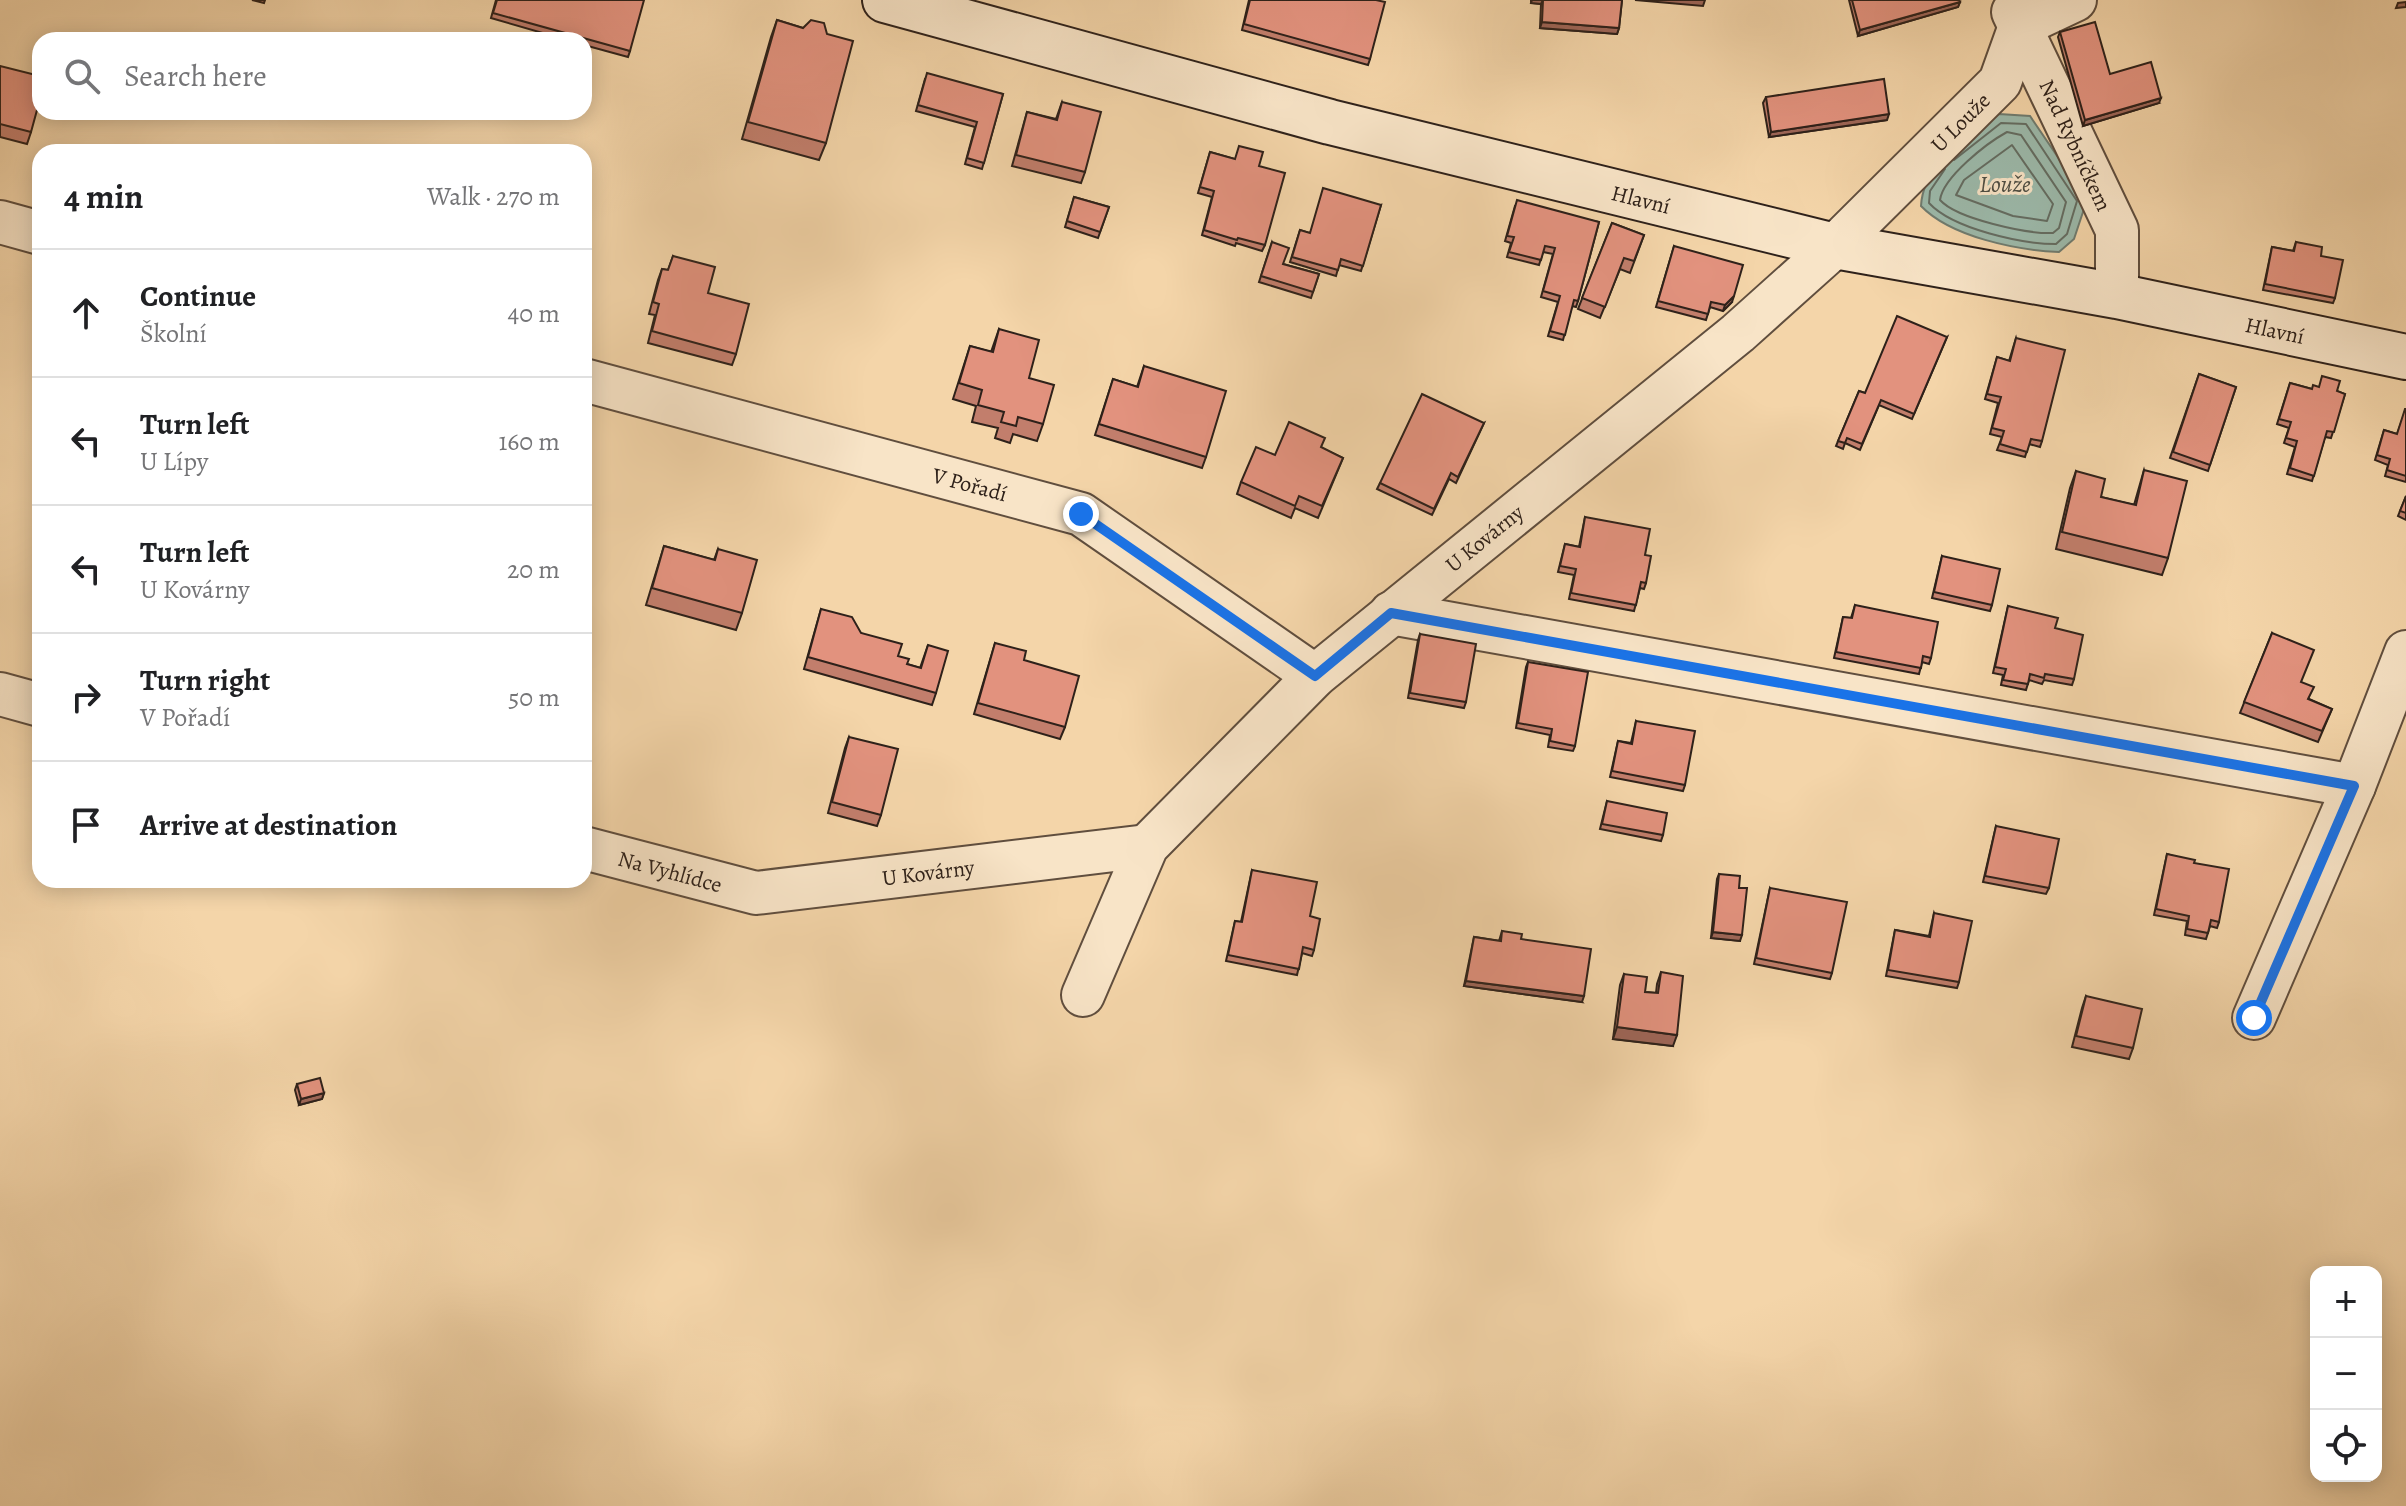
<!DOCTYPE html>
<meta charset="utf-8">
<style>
:root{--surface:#fff;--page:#f6f6f6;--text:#202124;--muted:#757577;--line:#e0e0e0}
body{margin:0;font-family:Alegreya,serif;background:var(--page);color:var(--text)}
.controls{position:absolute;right:24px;bottom:24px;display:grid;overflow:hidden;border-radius:16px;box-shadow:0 4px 20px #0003}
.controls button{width:72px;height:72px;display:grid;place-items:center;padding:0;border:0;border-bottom:2px solid var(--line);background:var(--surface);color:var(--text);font:40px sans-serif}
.stop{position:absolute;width:24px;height:24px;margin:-18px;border:6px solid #1a73e8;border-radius:50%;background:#fff}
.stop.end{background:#1a73e8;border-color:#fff;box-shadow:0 2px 8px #0008}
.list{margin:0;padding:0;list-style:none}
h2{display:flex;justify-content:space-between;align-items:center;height:104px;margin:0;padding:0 32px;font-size:34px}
h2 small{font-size:26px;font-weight:400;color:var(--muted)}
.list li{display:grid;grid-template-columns:52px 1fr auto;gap:24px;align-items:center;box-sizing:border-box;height:128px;padding:0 32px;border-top:2px solid var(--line)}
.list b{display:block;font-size:30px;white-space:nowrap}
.list p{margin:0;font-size:26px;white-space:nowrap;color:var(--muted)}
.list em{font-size:26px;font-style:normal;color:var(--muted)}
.icon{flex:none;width:44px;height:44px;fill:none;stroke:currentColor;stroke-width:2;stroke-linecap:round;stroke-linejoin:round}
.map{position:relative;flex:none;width:2406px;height:1506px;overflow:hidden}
.search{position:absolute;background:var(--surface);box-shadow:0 4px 20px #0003;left:32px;top:32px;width:560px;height:88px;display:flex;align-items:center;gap:20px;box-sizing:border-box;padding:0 28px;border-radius:24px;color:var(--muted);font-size:30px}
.panel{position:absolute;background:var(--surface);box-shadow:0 4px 20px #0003;left:32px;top:144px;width:560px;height:744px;border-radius:24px}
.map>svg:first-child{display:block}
.water{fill:#9cb9aa;stroke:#707c70;stroke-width:2}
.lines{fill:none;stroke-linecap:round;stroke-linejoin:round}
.shore{stroke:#656d62;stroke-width:2}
.street-casing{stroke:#604e3e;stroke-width:46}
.secondary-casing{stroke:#2e211a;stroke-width:48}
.street{stroke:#f8e4c7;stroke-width:42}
.secondary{stroke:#f8e4c7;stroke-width:44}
.wall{fill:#c27e6c;stroke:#2e211a;stroke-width:2}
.shaded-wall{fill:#9e6658;stroke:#2e211a;stroke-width:2}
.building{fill:#e2927e;stroke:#2e211a;stroke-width:2}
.route{stroke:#1a73e8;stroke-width:10}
.labels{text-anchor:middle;stroke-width:6;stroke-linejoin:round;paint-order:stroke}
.street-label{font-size:22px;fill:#2e211a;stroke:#f8e4c7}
.water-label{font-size:24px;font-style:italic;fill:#4f4f45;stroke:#f8e4c7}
</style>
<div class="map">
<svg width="2406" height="1506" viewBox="0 0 2406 1506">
<rect width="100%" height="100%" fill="#f4d5a9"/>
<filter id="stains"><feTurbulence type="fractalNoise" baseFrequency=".0025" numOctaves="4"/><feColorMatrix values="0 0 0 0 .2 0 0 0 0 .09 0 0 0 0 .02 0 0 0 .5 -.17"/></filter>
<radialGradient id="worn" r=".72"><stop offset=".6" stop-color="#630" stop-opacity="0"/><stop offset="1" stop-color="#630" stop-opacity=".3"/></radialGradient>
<path class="water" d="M 1999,114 L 2030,116 L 2087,200 L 2074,239 L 2059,252 C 2016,250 1951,237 1921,206 C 1923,163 1968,138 1999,114 Z"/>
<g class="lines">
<g class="shore">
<path d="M 2007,132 L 2021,135 L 2066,202 L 2059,228 L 2053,233 C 2027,234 1957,219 1940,200 C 1943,177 1987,143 2007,132 Z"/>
<polygon points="2012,145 2053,204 2047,221 2013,216 1956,195 1964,180"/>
<path d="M 1945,169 L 1930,191 L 1929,203 C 1953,229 2022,244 2056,244 L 2067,234 L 2077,201 L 2026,124 L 2001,123 L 1954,160"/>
</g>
<defs>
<g id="street">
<polyline points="2013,12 2117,230 2117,296"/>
<polyline points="0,222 40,233"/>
<polyline points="584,380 1081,514 1315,676"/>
<polyline points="1391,613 2354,786"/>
<polyline points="0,694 40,705"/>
<polyline points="584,848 756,893 1147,846"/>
<polyline points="1083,995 1147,846 1315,676 1738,333 1835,246 2000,82 2020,26 2075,0"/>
<polyline points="2254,1018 2354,786 2406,652"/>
</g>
<polyline id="secondary" points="885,0 1330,122 1835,246 2117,296 2406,357"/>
</defs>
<use href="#street" class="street-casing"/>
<use href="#secondary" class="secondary-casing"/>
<use href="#street" class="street"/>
<use href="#secondary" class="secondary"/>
</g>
<g class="wall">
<polygon points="252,0 265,0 264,3"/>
<polygon points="496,0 630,51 628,57 584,45 584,40 567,40 491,18"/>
<polygon points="1249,0 1376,0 1370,59 1368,65 1242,30"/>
<polygon points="1531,0 1622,0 1619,28 1617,34 1540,28 1541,4 1531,3"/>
<polygon points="1849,0 1959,0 1960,2 1958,7 1858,36"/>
<polygon points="777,20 803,28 826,143 819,160 742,139 771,37"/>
<polygon points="2060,32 2110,74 2159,103 2083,126 2058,37"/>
<polygon points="0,66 31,132 27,144 0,137"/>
<polygon points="925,79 1003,94 982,169 965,164 975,127 916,111"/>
<polygon points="1766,97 1887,120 1769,137 1763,103"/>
<polygon points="1062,102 1085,172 1081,183 1012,166 1027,112 1056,119"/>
<polygon points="1210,152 1259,166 1265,245 1262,251 1236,243 1235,246 1202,235 1212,197 1198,193"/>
<polygon points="1074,197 1109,207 1098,238 1065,227"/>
<polygon points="1381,205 1361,271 1339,265 1336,276 1290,262 1300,230 1309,233"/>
<polygon points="1515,206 1599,222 1578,301 1576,307 1572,306 1563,340 1548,336 1558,302 1541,297 1553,254 1543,252 1539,265 1507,257 1511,243 1505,241"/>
<polygon points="1612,223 1644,235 1630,273 1620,269 1600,318 1578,309"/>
<polygon points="1272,242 1283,264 1319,274 1311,298 1259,282"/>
<polygon points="2296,242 2321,256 2335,298 2333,303 2263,290 2272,247 2293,251"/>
<polygon points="1674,246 1732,302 1723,311 1710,307 1706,320 1656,307"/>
<polygon points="673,256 708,293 736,354 732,365 648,343 655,315 649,314 658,280 662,269 668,270"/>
<polygon points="999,329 1029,378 1043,424 1037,441 1013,434 1010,443 995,438 998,428 972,422 976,406 953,399 970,346 991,352"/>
<polygon points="1947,337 1912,419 1879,405 1860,450 1845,443 1843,449 1836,446 1859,391 1865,393"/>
<polygon points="2016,338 2042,441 2040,447 2029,444 2025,457 1997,450 2002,437 1990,434 1998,403 1985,399 1997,357 2009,361"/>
<polygon points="1144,366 1206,457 1202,468 1095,435 1113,379 1137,387"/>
<polygon points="2199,374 2236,387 2208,471 2170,458"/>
<polygon points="2290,383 2312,389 2337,391 2345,394 2331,438 2325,437 2312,481 2287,474 2295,447 2284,443 2289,428 2277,424"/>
<polygon points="2406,409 2406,482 2385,476 2388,465 2375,460 2384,430 2397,434"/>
<polygon points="1484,423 1456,483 1449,479 1432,515 1377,489 1380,483"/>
<polygon points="1321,448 1343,458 1318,518 1295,508 1291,518 1237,494 1241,482 1275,455"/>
<polygon points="2144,470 2168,558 2162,575 2056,549 2070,488 2076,471 2101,497 2134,505"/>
<polygon points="2406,496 2406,520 2398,516"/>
<polygon points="1585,517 1645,555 1646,583 1644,589 1640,588 1634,611 1569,599 1574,575 1558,572 1565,544 1579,547"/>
<polygon points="664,546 714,560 718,549 742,613 736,630 646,605"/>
<polygon points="1942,556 1992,605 1990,611 1932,598"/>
<polygon points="40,591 40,605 36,604"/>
<polygon points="1855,605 1931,658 1929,664 1922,662 1919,674 1834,658 1843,617 1851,618"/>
<polygon points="2008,606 2055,628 2074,679 2072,685 2044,680 2042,684 2029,680 2026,690 2001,685 2003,675 1993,673"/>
<polygon points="821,609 861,633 907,664 920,668 928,645 936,693 932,705 804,669"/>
<polygon points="2272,633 2301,682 2309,699 2332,709 2318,742 2240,713"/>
<polygon points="1420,634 1466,702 1464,708 1408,698 1418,640"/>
<polygon points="995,643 1024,660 1065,727 1060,739 974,714"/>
<polygon points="1528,662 1575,746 1573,751 1548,747 1550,735 1516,728 1526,667"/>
<polygon points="1636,721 1685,785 1683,791 1610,777 1618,741 1631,743"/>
<polygon points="849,737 881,815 877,826 828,813 845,748"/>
<polygon points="1607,801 1663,835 1661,841 1600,829"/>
<polygon points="1996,826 2049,888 2046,894 1983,882"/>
<polygon points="2167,854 2194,863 2219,922 2217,928 2210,926 2206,939 2185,935 2187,921 2154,915"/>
<polygon points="1252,870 1310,916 1314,950 1312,956 1302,953 1297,975 1226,961 1235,921 1241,922"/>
<polygon points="1719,874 1739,888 1740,941 1711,938 1717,879"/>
<polygon points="1770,888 1832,973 1830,979 1754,964"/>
<polygon points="1934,913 1959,982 1957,988 1886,976 1895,930 1929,936"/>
<polygon points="1502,931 1521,939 1582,1002 1464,986 1474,937 1499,941"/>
<polygon points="1661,972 1673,1046 1613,1039 1620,985 1624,974 1645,992 1656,993 1657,984"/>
<polygon points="2086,996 2133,1048 2129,1059 2072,1047 2082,1008"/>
<polygon points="297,1084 324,1093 322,1099 299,1105 295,1090"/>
</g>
<g class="shaded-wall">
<polygon points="1532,0 1543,0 1541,4 1531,3"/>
<polygon points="1635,0 1705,0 1703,6"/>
<polygon points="1960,2 1958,7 1858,36 1860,30"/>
<polygon points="2406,2 2406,7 2396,8 2398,3"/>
<polygon points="1542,22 1619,28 1617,34 1540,28"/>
<polygon points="2161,98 2159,103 2083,126 2085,120"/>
<polygon points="1889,114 1887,120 1769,137 1771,132"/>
<polygon points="1734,296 1732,302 1723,311 1725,305"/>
<polygon points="1713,932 1742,935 1740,941 1711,938"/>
<polygon points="1466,981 1584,996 1582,1002 1464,986"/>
<polygon points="1617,1027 1677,1035 1673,1046 1613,1039"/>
<polygon points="324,1093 322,1099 299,1105 301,1099"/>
</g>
<g class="building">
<polygon points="497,0 644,0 630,51 493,13"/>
<polygon points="1250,0 1376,0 1385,2 1370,59 1244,24"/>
<polygon points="1543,0 1622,0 1619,28 1542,22"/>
<polygon points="1852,0 1959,0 1960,2 1860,30"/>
<polygon points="777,20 803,28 811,20 824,23 827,34 853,41 826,143 748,122"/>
<polygon points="2095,22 2110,74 2151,62 2161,98 2085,120 2060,32"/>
<polygon points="0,66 40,76 40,99 31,132 0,124"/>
<polygon points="927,73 1003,94 984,163 967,158 977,122 918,105"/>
<polygon points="1884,79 1889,114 1771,132 1766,97"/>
<polygon points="1062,102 1101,112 1085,172 1016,155 1027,112 1057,120"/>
<polygon points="1239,146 1263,152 1259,166 1285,173 1265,245 1238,238 1237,240 1204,230 1214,191 1200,187 1210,152 1235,159"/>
<polygon points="1323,188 1381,205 1363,266 1341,259 1338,270 1292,257 1300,230 1310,233"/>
<polygon points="1074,197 1109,207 1100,232 1067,221"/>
<polygon points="1517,200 1599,222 1578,301 1574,300 1565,335 1550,331 1560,296 1543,291 1555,248 1545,246 1541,260 1509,252 1514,237 1507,236"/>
<polygon points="1612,223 1644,235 1634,261 1624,258 1605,307 1582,298"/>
<polygon points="1272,242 1289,248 1283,264 1319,274 1313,292 1261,276"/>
<polygon points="2296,242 2322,247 2321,256 2343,260 2335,298 2265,284 2272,247 2294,251"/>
<polygon points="1674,246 1743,265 1734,296 1725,305 1711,302 1708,314 1658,301"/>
<polygon points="673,256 715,267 708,293 749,304 736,354 652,331 659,304 653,302 662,269 668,270"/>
<polygon points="1897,316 1947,337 1914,414 1881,400 1862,444 1847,438 1845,443 1838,441 1859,391 1865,393"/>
<polygon points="999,329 1039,340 1029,378 1054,385 1043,424 1018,417 1016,426 1001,422 1004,412 978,405 982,390 959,383 970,346 993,352"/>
<polygon points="2016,338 2065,350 2042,441 2031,439 2027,452 2000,444 2004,431 1992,428 2001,397 1987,394 1997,357 2010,361"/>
<polygon points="1144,366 1226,391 1206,457 1099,424 1113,379 1138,387"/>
<polygon points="2199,374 2236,387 2210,465 2173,452"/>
<polygon points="2322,376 2340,381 2337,391 2345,394 2334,432 2327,431 2314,476 2290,468 2297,441 2286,438 2291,422 2279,419 2290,383 2312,389 2313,385 2319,387"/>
<polygon points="1422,394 1484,423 1458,477 1451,473 1434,509 1380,483"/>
<polygon points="2405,409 2406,409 2406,476 2387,470 2390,459 2377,455 2384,430 2397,434"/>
<polygon points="1289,422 1325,438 1321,447 1343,458 1322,506 1299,496 1295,506 1241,482 1256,447 1275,455"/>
<polygon points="2144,470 2187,481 2168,558 2062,532 2076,471 2105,479 2101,497 2136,505"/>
<polygon points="2406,496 2406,513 2400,511"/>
<polygon points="1585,517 1650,529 1645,555 1651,556 1646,583 1641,582 1636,605 1571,593 1576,569 1560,566 1565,544 1580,547"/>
<polygon points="664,546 715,560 718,549 757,560 742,613 652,588"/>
<polygon points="1942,556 2000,569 1992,605 1934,592"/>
<polygon points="1855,605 1938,622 1931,658 1923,656 1921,668 1836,652 1843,617 1852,618"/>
<polygon points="2008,606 2058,618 2055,628 2083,635 2074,679 2045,674 2044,678 2030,674 2028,684 2003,680 2006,669 1995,667"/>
<polygon points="821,609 852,617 861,633 902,644 898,656 909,659 907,664 921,668 928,645 948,651 936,693 808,657"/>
<polygon points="2272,633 2314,650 2301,682 2314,687 2308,699 2332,709 2322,731 2244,702"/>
<polygon points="1420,634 1476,644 1466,702 1410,693"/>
<polygon points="995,643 1026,651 1024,660 1079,676 1065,727 978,703"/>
<polygon points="1528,662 1588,672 1575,746 1550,741 1552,729 1518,723"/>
<polygon points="1636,721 1695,731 1685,785 1612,771 1618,741 1632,744"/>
<polygon points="849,737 898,749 881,815 832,802"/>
<polygon points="1607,801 1667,813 1663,835 1602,824"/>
<polygon points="1996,826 2059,839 2049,888 1985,876"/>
<polygon points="2167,854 2195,860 2194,863 2229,869 2219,922 2211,920 2208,933 2187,929 2189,916 2156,909"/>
<polygon points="1252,870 1317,882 1310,916 1320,919 1314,950 1303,947 1299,969 1228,955 1235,921 1242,922"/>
<polygon points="1719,874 1740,876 1739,888 1747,888 1742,935 1713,932"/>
<polygon points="1770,888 1847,902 1832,973 1756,958"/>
<polygon points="1934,913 1972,921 1959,982 1888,970 1895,930 1930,937"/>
<polygon points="1502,931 1522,934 1521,939 1591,949 1584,996 1466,981 1474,937 1501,941"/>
<polygon points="1661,972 1683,976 1677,1035 1617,1027 1624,974 1647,977 1645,992 1658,993"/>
<polygon points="2086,996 2142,1009 2133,1048 2076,1036"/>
<polygon points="320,1078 324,1093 301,1099 297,1084"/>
</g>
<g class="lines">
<polyline class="route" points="1081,514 1315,676 1391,613 2354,786 2254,1018"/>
</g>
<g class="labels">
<g class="street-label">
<text transform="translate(1960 122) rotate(-45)" y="8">U Louže</text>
<text transform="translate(2076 145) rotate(65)" y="8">Nad Rybníčkem</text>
<text transform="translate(1641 199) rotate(14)" y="8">Hlavní</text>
<text transform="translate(2275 330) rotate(12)" y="8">Hlavní</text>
<text transform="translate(970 484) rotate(15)" y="8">V Pořadí</text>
<text transform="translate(1484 538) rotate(-39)" y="8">U Kovárny</text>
<text transform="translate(670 871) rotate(15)" y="8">Na Vyhlídce</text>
<text transform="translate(928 872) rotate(-7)" y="8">U Kovárny</text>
</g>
<g class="water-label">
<text x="2005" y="192">Louže</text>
</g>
</g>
<rect width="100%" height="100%" filter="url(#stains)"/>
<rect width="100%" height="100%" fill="url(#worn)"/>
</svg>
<div class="controls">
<button>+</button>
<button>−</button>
<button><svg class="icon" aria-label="locate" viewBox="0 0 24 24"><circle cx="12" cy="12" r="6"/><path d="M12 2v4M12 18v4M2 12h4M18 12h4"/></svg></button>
</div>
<div class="stop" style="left:2254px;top:1018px"></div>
<div class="stop end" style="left:1081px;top:514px"></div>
<div class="search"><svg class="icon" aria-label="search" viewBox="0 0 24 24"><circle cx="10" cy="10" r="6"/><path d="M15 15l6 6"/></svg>Search here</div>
<section class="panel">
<h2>4 min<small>Walk · 270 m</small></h2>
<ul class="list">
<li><svg class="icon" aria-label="ahead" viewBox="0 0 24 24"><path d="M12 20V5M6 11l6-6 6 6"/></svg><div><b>Continue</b><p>Školní</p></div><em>40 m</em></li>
<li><svg class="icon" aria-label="left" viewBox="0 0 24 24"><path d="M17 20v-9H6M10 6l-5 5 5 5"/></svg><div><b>Turn left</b><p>U Lípy</p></div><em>160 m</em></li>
<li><svg class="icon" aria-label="left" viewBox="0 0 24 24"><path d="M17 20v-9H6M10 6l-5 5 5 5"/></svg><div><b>Turn left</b><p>U Kovárny</p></div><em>20 m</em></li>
<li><svg class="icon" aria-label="right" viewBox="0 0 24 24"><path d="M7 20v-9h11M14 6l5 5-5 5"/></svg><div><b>Turn right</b><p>V Pořadí</p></div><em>50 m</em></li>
<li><svg class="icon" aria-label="arrive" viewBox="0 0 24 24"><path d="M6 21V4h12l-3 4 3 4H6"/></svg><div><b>Arrive at destination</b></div></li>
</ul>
</section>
</div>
